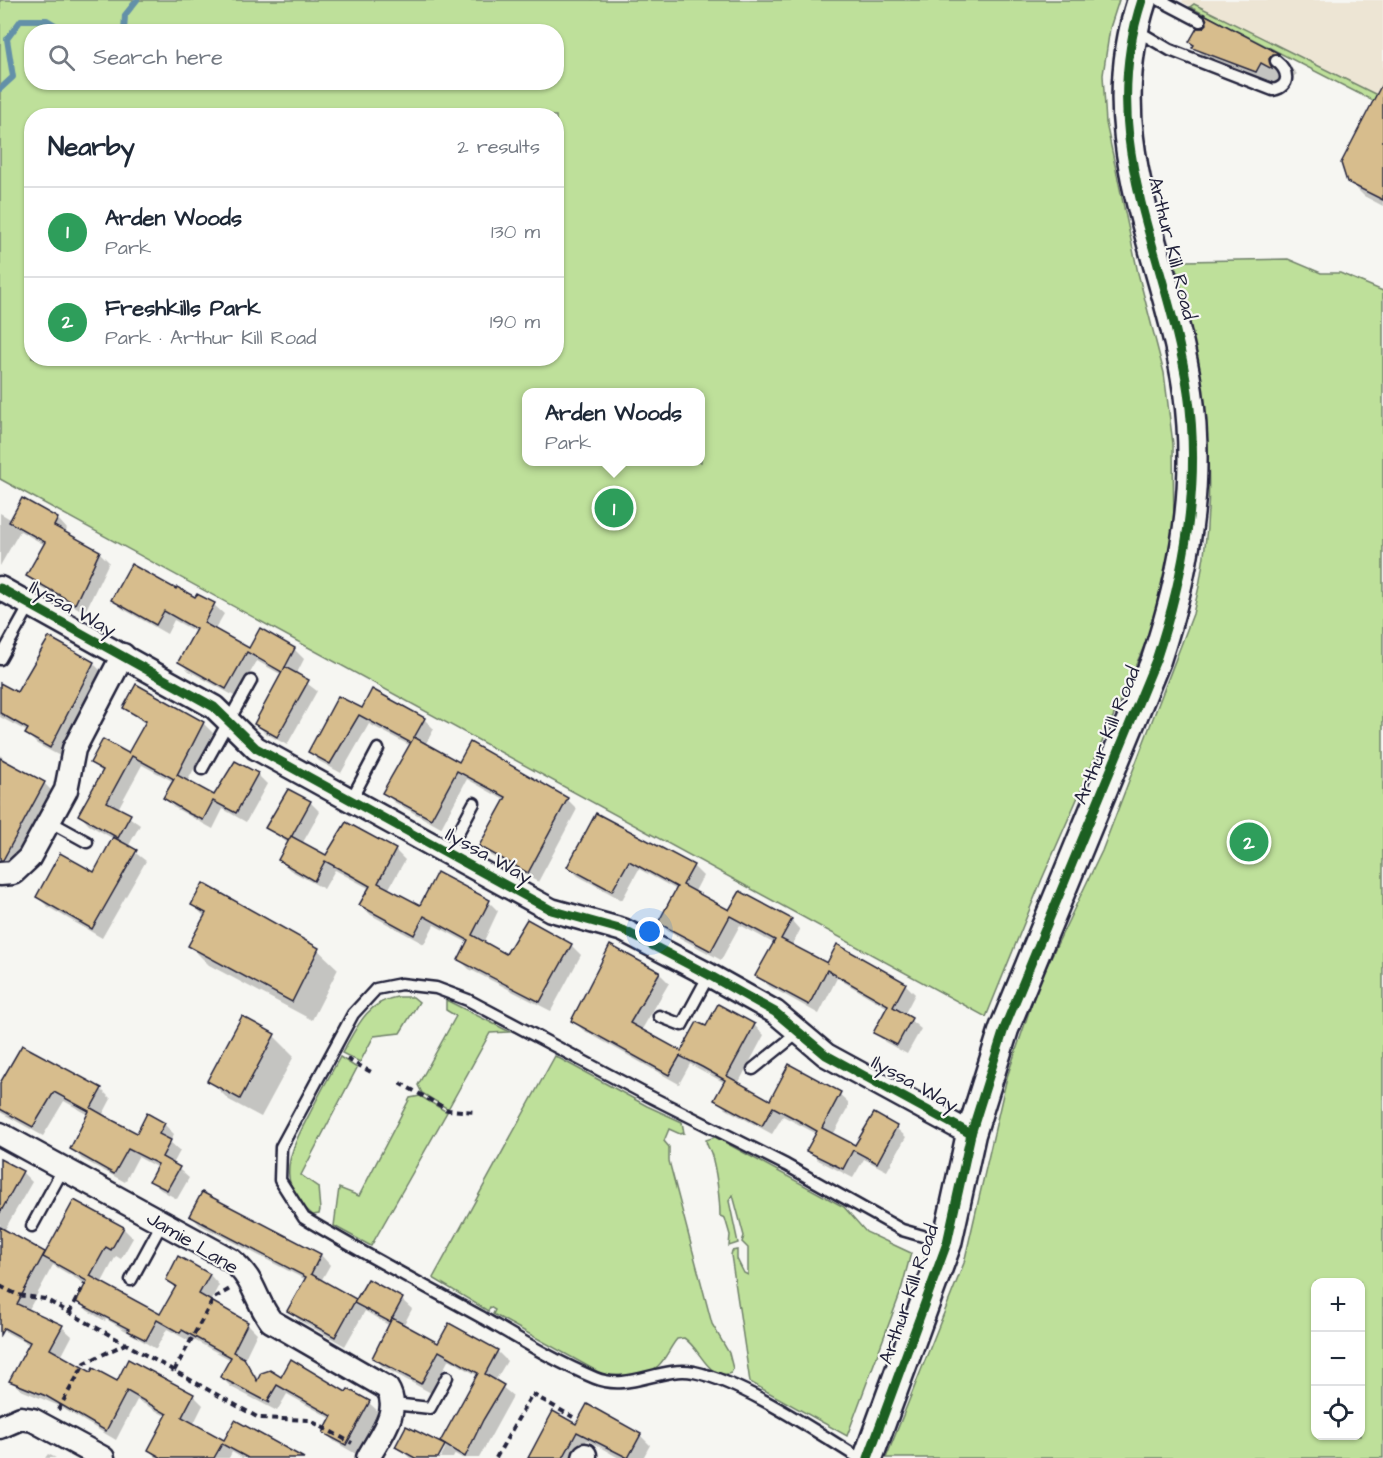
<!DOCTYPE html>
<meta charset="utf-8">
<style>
:root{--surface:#fff;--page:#f2f2f3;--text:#1f2937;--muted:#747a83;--line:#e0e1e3;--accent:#c8321e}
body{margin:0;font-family:"Architects Daughter",sans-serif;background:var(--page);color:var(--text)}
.controls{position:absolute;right:18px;bottom:18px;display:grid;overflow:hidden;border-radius:12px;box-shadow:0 2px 4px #0004}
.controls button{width:54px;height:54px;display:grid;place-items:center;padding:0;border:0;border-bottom:2px solid var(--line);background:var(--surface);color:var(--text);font:30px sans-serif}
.you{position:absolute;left:650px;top:932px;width:21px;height:21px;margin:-15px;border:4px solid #fff;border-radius:50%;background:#1a73e8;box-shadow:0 0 0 9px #1a73e833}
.badge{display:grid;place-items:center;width:39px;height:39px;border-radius:50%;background:var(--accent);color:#fff;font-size:20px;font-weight:700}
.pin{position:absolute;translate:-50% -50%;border:3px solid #fff;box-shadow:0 2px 6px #0006}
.popup{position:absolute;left:522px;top:388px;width:183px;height:78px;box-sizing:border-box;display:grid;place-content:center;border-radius:12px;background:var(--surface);filter:drop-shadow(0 2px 4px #0005);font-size:20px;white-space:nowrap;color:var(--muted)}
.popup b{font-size:22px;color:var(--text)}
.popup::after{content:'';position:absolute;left:50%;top:100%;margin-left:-12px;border:12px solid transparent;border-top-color:var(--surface)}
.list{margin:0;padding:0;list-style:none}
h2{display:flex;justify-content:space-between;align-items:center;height:78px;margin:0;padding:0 24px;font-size:26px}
h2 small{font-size:20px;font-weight:400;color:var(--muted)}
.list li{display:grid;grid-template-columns:39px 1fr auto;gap:18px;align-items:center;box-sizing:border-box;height:90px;padding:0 24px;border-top:2px solid var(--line)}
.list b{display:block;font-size:22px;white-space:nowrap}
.list p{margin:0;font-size:20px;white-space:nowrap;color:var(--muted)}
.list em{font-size:20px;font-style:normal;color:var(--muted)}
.icon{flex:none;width:33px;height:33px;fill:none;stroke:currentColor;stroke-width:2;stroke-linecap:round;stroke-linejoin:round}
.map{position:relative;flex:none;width:1383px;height:1458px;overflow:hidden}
.search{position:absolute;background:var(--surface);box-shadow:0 2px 4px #0004;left:24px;top:24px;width:540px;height:66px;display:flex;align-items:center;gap:15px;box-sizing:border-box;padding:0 21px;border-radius:24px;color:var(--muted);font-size:22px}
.panel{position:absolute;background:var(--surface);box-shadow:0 2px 4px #0004;left:24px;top:108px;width:540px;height:258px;border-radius:24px}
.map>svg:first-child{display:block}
.built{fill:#ede5d4}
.green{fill:#bee09a;stroke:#70816a;stroke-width:1.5;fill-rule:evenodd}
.shadow{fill:#0003}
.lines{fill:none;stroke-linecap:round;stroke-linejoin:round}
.stream{stroke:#6390a8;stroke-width:6}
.building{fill:#d7bd8d;stroke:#22223b;stroke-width:1.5}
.service-casing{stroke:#22223b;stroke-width:15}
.minor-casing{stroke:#22223b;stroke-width:27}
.tertiary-casing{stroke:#22223b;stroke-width:33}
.path{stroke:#22223b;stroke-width:4;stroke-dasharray:6 4.5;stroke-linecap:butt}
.service{stroke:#f6f6f2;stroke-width:10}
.minor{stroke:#f6f6f2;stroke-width:22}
.tertiary{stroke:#f6f6f2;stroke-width:28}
.cycleway-casing{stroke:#f6f6f2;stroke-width:13}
.cycleway{stroke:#1b5e20;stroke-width:9}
.labels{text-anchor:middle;stroke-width:4.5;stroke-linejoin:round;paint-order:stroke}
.street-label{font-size:20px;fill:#22223b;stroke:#f6f6f2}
</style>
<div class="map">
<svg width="1383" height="1458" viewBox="0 0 1383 1458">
<rect width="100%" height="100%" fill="#f6f6f2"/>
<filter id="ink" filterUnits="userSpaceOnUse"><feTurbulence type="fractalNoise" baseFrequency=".0167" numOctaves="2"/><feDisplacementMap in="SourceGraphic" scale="12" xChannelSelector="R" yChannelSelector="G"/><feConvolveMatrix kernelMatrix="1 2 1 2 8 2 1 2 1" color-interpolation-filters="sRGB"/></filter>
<g filter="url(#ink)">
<polygon class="built" points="1183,0 1383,0 1383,106 1204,14 1182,2"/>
<g class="green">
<path d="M 0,0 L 1119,0 L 1110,28 L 1103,75 L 1106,123 L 1138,273 L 1164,373 L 1173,444 L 1174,538 L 1159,612 L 1042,879 L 986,1017 L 0,479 ZM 32,32 L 556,32 L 556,82 L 32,82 ZM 32,116 L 556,116 L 556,358 L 32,358 ZM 527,392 L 701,392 L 701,462 L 527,462 Z"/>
<polygon points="1194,4 1383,98 1383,106 1190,7"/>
<path d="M 1174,258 L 1186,261 L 1288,259 L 1321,273 L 1340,273 L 1383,291 L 1383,1458 L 886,1458 L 964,1263 L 1007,1077 L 1039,982 L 1102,851 L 1193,614 C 1224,488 1205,382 1174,258 ZM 1316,1282 L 1360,1282 L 1360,1436 L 1316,1436 Z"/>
<path d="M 397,997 L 413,997 L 419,1002 L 400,1033 L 374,1036 L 360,1062 L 342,1053 C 356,1029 366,1002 397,997 Z"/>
<polygon points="446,1000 510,1032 490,1033 448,1109 422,1093 418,1085 456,1016 446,1010"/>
<path d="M 555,1056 L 647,1106 L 682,1122 L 684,1133 L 680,1134 L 669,1129 L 664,1141 L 669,1147 L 669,1161 L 712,1324 L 729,1353 L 733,1369 L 731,1373 C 708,1381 701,1349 684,1338 L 677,1339 C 670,1347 666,1359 658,1366 C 643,1380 620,1378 602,1374 L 493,1314 L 495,1310 L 490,1307 L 488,1311 L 433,1278 Z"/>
<path d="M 340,1057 L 357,1068 L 301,1175 L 318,1187 L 320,1210 L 319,1214 L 313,1215 C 272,1183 291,1149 311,1111 C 320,1093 330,1075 340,1057 Z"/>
<polygon points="420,1096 447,1112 371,1246 334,1226 339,1188 359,1196 410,1098"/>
<path d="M 715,1137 L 844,1207 L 866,1232 L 911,1253 L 900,1294 L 847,1436 L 750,1382 L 731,1255 L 732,1251 L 737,1250 L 737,1259 L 744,1273 L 748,1275 L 748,1248 L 742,1242 L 744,1236 L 733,1195 L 729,1201 L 738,1243 L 729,1246 L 730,1235 L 725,1218 L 720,1216 C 720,1199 716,1169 711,1153 C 709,1147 706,1146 706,1140 Z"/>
</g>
<g class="shadow">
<polygon points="1206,17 1279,55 1297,74 1288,80 1291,86 1281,83 1277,91 1214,68 1191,42 1209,24"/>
<polygon points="1383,108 1383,206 1364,196 1349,181"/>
<polygon points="23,500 58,519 67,529 65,533 99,552 109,562 85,612 37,586 28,576 45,545 20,531 0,566 0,513 12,520"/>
<polygon points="177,591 214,605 224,614 214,631 249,650 261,630 294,649 304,659 296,675 317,691 287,745 265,733 255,723 282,675 257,661 236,697 189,671 180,662 196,632 174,620 167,634 123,609 113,600"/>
<polygon points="93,663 103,673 60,756 37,744 27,734 28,732 0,717 0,693 17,694"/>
<polygon points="124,708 203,723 213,733 187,782 215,797 257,774 267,784 246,822 223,809 213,829 175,808 165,798 174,782 142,765 118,809 140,825 128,847 146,861 102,938 48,907 38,897 95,874 114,839 89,825 80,815 103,773 92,763 129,755 146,724"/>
<polygon points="362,710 424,719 434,729 425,745 459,764 567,799 577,809 538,882 491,856 481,846 506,801 467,779 441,828 394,802 384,792 411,746 369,724 341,773 319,761 310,752"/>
<polygon points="0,755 10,765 44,783 54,793 15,865 0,857"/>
<polygon points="310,802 320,812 302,844 327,857 395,850 405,860 388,890 420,907 489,902 498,911 483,943 507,956 571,945 581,955 551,1011 469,969 460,960 468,943 434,925 424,944 371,915 361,905 370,889 335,870 324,889 290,870 280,860 289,844 267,828"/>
<polygon points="596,815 693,866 703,876 694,893 730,912 791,920 800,930 792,946 827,965 905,984 915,994 904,1015 921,1029 907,1054 885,1042 875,1032 888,1008 837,978 819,1014 767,985 757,976 775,944 740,925 721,960 669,932 659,923 677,890 639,869 622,900 578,876 568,866"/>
<polygon points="203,885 318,950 338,969 312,1020 209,965 190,946 205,917 192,904"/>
<polygon points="659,973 669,983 641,1031 682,1053 706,1028 754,1025 764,1035 738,1084 771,1102 837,1092 848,1102 848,1108 833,1135 855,1147 875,1115 896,1128 906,1137 887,1171 864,1159 853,1178 818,1160 808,1150 817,1134 783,1116 772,1134 726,1109 716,1099 725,1083 690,1064 679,1084 583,1030 573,1020"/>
<polygon points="242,1018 274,1036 294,1056 261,1117 229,1100 209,1080"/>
<polygon points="0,1086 101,1089 111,1099 102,1116 137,1135 164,1124 174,1134 170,1142 180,1151 173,1164 189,1178 177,1199 161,1190 151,1181 158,1168 138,1157 125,1182 82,1159 72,1149 89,1115 64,1101 43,1136 0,1112"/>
<polygon points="0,1160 22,1172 32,1182 4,1231 46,1255 123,1228 133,1238 121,1259 116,1256 101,1284 161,1316 176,1288 167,1279 179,1258 210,1275 219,1285 210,1302 247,1323 257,1333 244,1360 259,1380 282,1379 347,1394 349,1391 369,1403 379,1412 356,1454 335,1442 325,1433 332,1419 287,1394 277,1411 231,1387 221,1377 231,1360 192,1339 191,1342 167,1329 156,1349 106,1319 105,1321 88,1311 78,1302 87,1285 53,1265 28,1311 62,1327 72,1336 61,1357 92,1374 117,1383 193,1395 203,1405 193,1425 224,1442 297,1458 242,1458 232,1452 229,1458 157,1458 149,1450 167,1417 137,1400 116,1440 57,1405 21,1390 11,1381 30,1345 0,1329"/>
<polygon points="202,1194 321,1255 330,1265 321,1281 357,1301 368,1281 402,1300 412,1309 403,1326 438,1345 497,1351 507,1361 495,1381 513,1396 479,1458 462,1458 455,1454 453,1458 440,1458 445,1449 443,1447 437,1458 410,1458 397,1446 407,1428 446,1448 442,1442 478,1376 449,1359 431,1393 383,1367 374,1357 390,1326 365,1311 345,1346 299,1320 289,1310 306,1280 200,1225 190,1215"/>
<polygon points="577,1426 640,1435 650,1445 643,1458 619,1458 587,1440 576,1458 530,1458"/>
<polygon points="48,1454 56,1458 45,1458"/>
</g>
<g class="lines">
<g class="stream">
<polyline points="124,32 125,15 137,0"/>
<polyline points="0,89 13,77 7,39 21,20 47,20 67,32"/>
</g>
</g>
<g class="building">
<polygon points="1204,14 1280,54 1273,54 1269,59 1272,69 1261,63 1256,72 1192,48 1194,45 1189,42 1197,28 1203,28 1207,24"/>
<polygon points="1383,82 1383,200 1347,182 1341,163"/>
<polygon points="22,498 58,518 54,526 100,551 75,604 26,576 45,542 9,522"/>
<polygon points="131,564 176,589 177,587 195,597 197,594 215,603 204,623 249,648 260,628 295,648 283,671 285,667 309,680 277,737 254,724 282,672 247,652 226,689 178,662 196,629 164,611 156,625 111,600"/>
<polygon points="49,637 94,662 50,748 25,734 28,729 0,713 0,683 17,692"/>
<polygon points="136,684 204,722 177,775 214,795 235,761 258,773 236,813 213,801 203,820 190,814 163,798 174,779 132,756 107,802 131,814 118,838 78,815 103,770 90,763 103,739 128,753 146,721 123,708"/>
<polygon points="372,689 425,718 411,743 359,715 330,764 308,752 338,696 362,708"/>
<polygon points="414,737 459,762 470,742 568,798 528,873 479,846 506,797 457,771 431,819 382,793"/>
<polygon points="0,758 45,782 3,860 0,860"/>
<polygon points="288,789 311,801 289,841 265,828"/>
<polygon points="596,813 694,865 683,885 729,910 740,891 792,919 781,939 827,963 837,944 906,983 893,1007 912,1018 897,1045 873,1033 888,1005 827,970 809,1005 755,976 775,940 730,916 711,951 658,923 677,887 629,861 612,891 567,867"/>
<polygon points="346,822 396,849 378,883 420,905 437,872 490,900 472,935 506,954 527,919 572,944 540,1002 458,960 468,940 424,916 414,935 359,905 370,886 347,873 325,861 314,881 278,860 291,836 326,855"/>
<polygon points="113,837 137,850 92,929 36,897 60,853 94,872"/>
<polygon points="203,883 319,948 292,1002 188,946 206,913 191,905"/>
<polygon points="610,945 660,972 630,1023 681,1051 697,1022 706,1026 718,1004 755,1024 727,1076 770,1100 789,1064 841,1092 822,1128 855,1145 874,1113 897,1126 877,1163 853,1150 843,1169 806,1151 817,1131 794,1118 773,1107 762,1126 714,1100 725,1080 702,1067 680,1056 669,1075 571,1021"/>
<polygon points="242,1016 275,1034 240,1099 207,1081"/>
<polygon points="22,1045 102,1088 91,1108 114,1121 137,1133 147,1113 165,1123 159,1134 171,1140 162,1157 180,1167 167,1190 149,1181 158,1164 128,1149 114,1174 70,1149 89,1111 54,1092 33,1127 0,1109 0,1083"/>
<polygon points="0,1159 23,1171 0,1213"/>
<polygon points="202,1192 321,1254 311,1274 356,1299 335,1337 287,1311 306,1277 189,1216"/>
<polygon points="74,1200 124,1227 111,1250 106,1247 90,1276 160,1314 176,1286 166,1280 178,1256 210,1274 199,1294 248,1322 233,1352 244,1358 257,1381 261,1373 270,1370 281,1377 291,1359 346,1392 348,1389 370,1401 346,1445 323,1433 332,1416 277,1385 268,1400 270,1403 220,1377 231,1357 182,1330 180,1333 157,1320 146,1340 128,1331 129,1329 76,1302 87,1281 43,1257"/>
<polygon points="0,1227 45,1252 17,1304 63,1325 50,1349 91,1372 93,1368 117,1381 128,1359 194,1394 182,1417 224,1440 235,1420 304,1458 248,1458 222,1444 214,1458 162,1458 148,1450 167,1414 127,1391 106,1431 46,1396 9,1381 30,1342 4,1328 0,1335"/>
<polygon points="368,1279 403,1298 390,1322 354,1303"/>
<polygon points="392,1318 438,1343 449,1323 498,1350 485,1374 504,1385 483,1420 465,1457 440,1442 478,1373 439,1351 421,1384 372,1358"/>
<polygon points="587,1404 641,1434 628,1458 577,1432 563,1458 528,1458 553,1411 576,1424"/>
<polygon points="406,1426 445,1445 438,1458 415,1458 395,1447"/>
</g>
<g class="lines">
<defs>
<g id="service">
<polyline points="1160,0 1200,21"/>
<path d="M 1136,30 L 1170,50 L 1273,90 C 1292,86 1288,70 1276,61"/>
<polyline points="0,659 30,605"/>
<polyline points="202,769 251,681"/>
<polyline points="351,800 378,749"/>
<polyline points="49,821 87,842"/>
<polyline points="447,853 474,803"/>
<polyline points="659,1016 682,1025 709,975"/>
<polyline points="753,1069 799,1032"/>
<polyline points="32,1226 63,1169"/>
<polyline points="131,1280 162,1223"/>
<polyline points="394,1404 430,1408 447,1377"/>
<path d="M 859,1458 C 815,1431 743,1382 694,1372 C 660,1366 629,1392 595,1378 C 556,1362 519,1339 483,1318 C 423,1285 362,1253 304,1218 L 280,1180 L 281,1147 L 353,1014 L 376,989 L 401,984 L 436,988 L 468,1000 L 645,1094 L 786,1165 L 902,1230 L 947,1243"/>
</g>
<g id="minor">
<polyline points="0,588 214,707 256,748 551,910 623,930 709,975 775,1012 826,1055 971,1134"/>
<polyline points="0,874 13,873 29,858 66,790 74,749 123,655"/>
<path d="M 0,1134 L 231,1260 C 256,1280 254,1299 271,1321 L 387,1388 C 402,1411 379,1437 368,1458"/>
<polyline points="0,1427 21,1418 33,1420 103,1458"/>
<polyline points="584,1458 585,1455"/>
</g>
<path id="tertiary" d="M 868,1458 L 947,1243 L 971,1134 L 1004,1029 L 1156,660 C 1185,573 1201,484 1188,392 C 1168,254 1095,143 1142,0"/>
</defs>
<use href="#service" class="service-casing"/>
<use href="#minor" class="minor-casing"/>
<use href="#tertiary" class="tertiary-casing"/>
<g class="path">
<polyline points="347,1059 373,1073"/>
<polyline points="400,1083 448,1110 476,1112"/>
<polyline points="0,1286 18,1295 45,1299 259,1418 309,1420 352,1443"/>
<polyline points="69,1313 85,1283"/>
<polyline points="174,1371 214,1298 230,1289"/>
<polyline points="58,1410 85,1363 125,1344"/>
<polyline points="496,1458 532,1394 573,1417"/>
</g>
<use href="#service" class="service"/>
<use href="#minor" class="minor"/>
<use href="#tertiary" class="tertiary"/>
<defs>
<g id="cycleway">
<polyline points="0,588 214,707 256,748 551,910 623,930 709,975 775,1012 826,1055 971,1134"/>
<path d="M 868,1458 L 947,1243 L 971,1134 L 1004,1029 L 1156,660 C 1185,573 1201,484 1188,392 C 1168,254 1095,143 1142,0"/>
</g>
</defs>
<use href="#cycleway" class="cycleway-casing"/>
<use href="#cycleway" class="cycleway"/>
</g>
</g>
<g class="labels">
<g class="street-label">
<text transform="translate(1173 248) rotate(76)" y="7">Arthur Kill Road</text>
<text transform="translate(73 608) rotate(29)" y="7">Ilyssa Way</text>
<text transform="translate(1106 735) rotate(-68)" y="7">Arthur Kill Road</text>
<text transform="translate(489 855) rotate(29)" y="7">Ilyssa Way</text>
<text transform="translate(915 1083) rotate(29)" y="7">Ilyssa Way</text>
<text transform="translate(193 1242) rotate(31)" y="7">Jamie Lane</text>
<text transform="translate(908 1294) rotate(-71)" y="7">Arthur Kill Road</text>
</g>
</g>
</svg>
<div class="controls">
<button>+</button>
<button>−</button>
<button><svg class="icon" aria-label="locate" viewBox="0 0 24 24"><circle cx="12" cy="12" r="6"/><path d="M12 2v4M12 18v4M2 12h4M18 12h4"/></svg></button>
</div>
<div class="you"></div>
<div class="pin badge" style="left:614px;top:508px;background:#2e9e5b">1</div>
<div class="popup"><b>Arden Woods</b>Park</div>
<div class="pin badge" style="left:1249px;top:842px;background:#2e9e5b">2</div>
<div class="search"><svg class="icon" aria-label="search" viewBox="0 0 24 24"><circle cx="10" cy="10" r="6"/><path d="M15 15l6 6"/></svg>Search here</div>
<section class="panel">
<h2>Nearby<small>2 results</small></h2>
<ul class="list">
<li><span class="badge" style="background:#2e9e5b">1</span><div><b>Arden Woods</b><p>Park</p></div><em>130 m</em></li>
<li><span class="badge" style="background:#2e9e5b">2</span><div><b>Freshkills Park</b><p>Park · Arthur Kill Road</p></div><em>190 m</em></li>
</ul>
</section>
</div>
